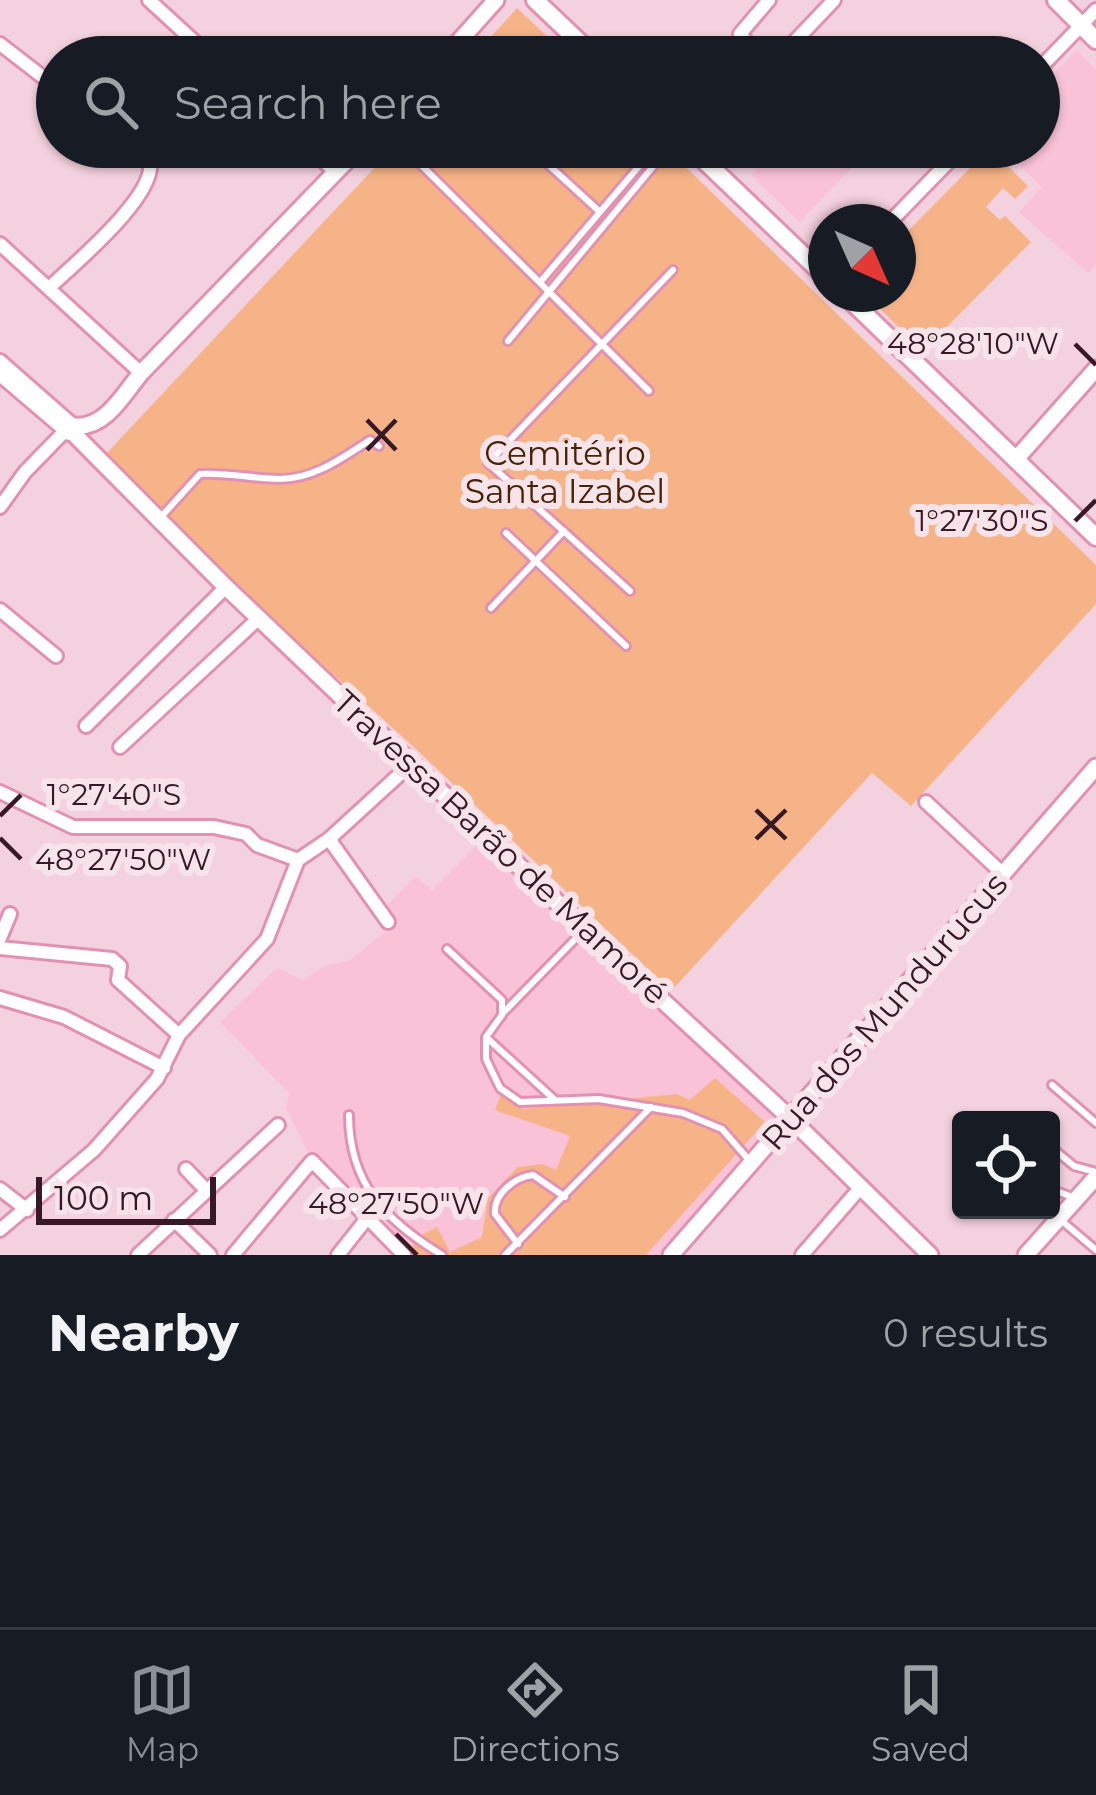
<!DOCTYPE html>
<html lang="en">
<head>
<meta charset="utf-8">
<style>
  :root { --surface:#171b24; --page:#20242c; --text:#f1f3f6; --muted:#9ea1a6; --line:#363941; --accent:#8c9099 }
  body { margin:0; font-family:Montserrat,sans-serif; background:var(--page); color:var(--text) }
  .controls { position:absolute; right:36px; bottom:36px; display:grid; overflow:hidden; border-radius:12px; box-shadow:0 3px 9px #0004 }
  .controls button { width:108px; height:108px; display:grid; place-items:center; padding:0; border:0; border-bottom:3px solid var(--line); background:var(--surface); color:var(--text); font:60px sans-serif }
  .compass { position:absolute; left:808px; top:204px; width:108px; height:108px; border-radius:50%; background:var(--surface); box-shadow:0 3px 9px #0004; rotate:135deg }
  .scale { position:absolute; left:36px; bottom:30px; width:180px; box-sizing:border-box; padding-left:12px; border:6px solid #371826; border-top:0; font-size:33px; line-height:42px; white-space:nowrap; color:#371826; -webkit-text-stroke:9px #f6e4ea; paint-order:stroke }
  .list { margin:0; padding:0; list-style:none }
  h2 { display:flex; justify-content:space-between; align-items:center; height:156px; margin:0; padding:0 48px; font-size:51px }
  h2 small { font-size:39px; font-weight:400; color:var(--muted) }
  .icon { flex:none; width:66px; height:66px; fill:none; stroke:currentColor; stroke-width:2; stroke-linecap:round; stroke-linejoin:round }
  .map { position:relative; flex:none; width:1096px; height:1255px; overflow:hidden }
  .search { position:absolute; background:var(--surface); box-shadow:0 3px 9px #0004; left:36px; right:36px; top:36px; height:132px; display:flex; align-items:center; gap:30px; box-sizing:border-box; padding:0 42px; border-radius:66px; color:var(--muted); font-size:45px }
  .sheet { height:372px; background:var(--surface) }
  nav { display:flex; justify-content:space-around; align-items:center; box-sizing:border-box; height:168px; border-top:3px solid var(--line); background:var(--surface); font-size:33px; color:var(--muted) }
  nav a { display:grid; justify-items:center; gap:6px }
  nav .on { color:var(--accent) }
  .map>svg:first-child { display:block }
  .built { fill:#fac2d7 }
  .green { fill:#f6b387 }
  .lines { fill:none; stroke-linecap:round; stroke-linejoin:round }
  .service-casing { stroke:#e391b3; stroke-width:12 }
  .minor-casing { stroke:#e391b3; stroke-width:18 }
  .tertiary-casing { stroke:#e391b3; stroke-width:21 }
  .secondary-casing { stroke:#e391b3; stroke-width:22 }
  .service { stroke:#fff; stroke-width:6 }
  .minor { stroke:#fff; stroke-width:12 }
  .tertiary { stroke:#fff; stroke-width:15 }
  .secondary { stroke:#fff; stroke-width:16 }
  .ticks { fill:none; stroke:#371826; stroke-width:4.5 }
  .labels { text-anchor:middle; stroke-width:12; stroke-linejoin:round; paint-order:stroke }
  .park-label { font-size:33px; fill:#492203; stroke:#f6e4ea }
  .street-label { font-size:33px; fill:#371826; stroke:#f6e4ea }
  .ticks-label { font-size:30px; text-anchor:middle; fill:#371826; stroke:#f6e4ea; stroke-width:12; stroke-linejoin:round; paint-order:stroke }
</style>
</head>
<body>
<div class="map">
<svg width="1096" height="1255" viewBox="0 0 1096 1255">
  <rect width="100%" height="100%" fill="#f4d1de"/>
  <path class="built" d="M 1077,50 L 1096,69 L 1096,264 L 1088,273 L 1019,212 L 1042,187 L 1000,147 L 1039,147 L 1039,88 Z
    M 778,147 L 872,147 L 800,222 L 751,175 Z
    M 480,842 L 784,1127 L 671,1255 L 404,1255 L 312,1161 L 286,1108 L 289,1093 L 220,1022 L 277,968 L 303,980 L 325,966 L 350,960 L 393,925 L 383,910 L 415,876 L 432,890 Z"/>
  <path class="green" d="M 517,8 L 569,57 L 473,57 Z
    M 394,147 L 665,147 L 1096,565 L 1096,604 L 911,806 L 872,773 L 671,991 L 416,749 L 232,583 L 105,455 Z
    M 990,148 L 1028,186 L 1015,199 L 1003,188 L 986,207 L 1000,220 L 1005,216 L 1031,242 L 923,351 L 865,294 L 898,294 L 898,241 Z
    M 715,1078 L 765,1122 L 646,1255 L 413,1255 L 414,1239 L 437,1227 L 450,1252 L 482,1237 L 488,1198 L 518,1167 L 542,1164 L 556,1170 L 570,1136 L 495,1110 L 501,1094 L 523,1109 L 677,1094 L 690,1100 Z"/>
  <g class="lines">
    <defs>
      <path id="service" d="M 368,53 L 374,48 L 384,57
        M 403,147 L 649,391
        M 529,147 L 600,212
        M 542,280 L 652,151
        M 508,341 L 661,157
        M 160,518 L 200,474 C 227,472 253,479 280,479 C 314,479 342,458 370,440 L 379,446
        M 506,533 L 626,646
        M 630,591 L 488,463 L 673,270
        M 491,608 L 564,531
        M 447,949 L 502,1000 L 502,1015 L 486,1037 L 486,1059 L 500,1088 L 520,1102 L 599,1099 L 683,1113 L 722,1129 L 749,1160
        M 504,1012 L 583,931
        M 487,1038 L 555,1100
        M 1052,1085 L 1096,1123
        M 349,1115 C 349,1184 386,1221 442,1255
        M 1051,1147 L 1074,1166 L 1096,1172
        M 1051,1189 L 1075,1198
        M 1062,1221 L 1096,1250
        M 518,1244 L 495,1214 C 493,1194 515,1177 533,1175 L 565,1197
        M 505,1255 L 651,1107"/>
      <path id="minor" d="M 149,0 L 211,57
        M 0,44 L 57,88
        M 759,57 L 740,34 L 769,0
        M 780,57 L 834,0
        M 1039,69 L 1096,10
        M 309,147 L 335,172
        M 890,222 L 963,147
        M 0,244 L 141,373
        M 49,288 C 73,265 155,197 150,163 L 131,147
        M 0,361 L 74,426 L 76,435
        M 0,375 L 69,434
        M 0,507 L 25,472 L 64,432
        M 0,610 L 56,656
        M 86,726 L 226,587
        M 120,747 L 259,618
        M 0,792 L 73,827 L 214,827 L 246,834 L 257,845 L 298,860
        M 926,802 L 1003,874
        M 329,839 L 388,922
        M 0,938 L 10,914
        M 0,948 L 112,959 L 120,966 L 118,980 L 179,1035
        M 0,998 L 64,1017 L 164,1068
        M 186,1169 L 205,1189
        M 0,1189 L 27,1210
        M 174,1220 L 210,1255
        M 0,1230 L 94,1150 L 157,1079 L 179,1035 L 267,939 L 298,860 L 329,839 L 411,764
        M 138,1255 L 278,1125
        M 233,1255 L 312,1161 L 404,1255
        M 338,1255 L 368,1217
        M 802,1255 L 861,1187"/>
      <path id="tertiary" d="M 445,57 L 496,0
        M 74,426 C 105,429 123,395 141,373 L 360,147
        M 76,436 L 226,587 L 585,929 L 791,1119 L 930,1255
        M 1017,458 L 1096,369
        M 671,1255 L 1096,767
        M 1026,1255 L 1096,1177"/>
      <path id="secondary" d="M 535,0 L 595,57
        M 1056,0 L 1096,40
        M 690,147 L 826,277
        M 844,294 L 1096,537"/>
    </defs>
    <use href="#service" class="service-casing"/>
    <use href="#minor" class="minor-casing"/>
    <use href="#tertiary" class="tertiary-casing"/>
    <use href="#secondary" class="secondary-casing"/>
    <use href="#service" class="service"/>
    <use href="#minor" class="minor"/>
    <use href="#tertiary" class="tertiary"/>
    <use href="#secondary" class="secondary"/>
  </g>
  <path class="ticks" d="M 1075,344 L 1096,365M 367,420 L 396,450M 367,450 L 396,420M 1075,521 L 1096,500M 756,810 L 786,839M 0,816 L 21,795M 0,838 L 21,859M 756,839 L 786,810M 396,1234 L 417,1255"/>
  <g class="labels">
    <g class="park-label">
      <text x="565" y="465">Cemitério<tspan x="565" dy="38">Santa Izabel</tspan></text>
    </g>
    <g class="street-label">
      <text transform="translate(501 847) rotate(43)" y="12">Travessa Barão de Mamoré</text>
      <text transform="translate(884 1011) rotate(-49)" y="12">Rua dos Mundurucus</text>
    </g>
  </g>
  <g class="ticks-label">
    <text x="973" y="354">48°28'10"W</text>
    <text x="982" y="531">1°27'30"S</text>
    <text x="114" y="805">1°27'40"S</text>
    <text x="123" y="870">48°27'50"W</text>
    <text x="396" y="1214">48°27'50"W</text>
  </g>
</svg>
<div class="controls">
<button><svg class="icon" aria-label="locate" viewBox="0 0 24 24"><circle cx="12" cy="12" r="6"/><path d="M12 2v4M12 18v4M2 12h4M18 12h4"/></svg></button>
</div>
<svg class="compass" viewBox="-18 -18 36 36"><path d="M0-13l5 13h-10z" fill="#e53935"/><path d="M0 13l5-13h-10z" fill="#9ea1a6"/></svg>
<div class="scale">100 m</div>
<div class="search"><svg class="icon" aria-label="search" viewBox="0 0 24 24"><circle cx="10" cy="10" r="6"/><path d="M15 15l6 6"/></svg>Search here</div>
</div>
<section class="sheet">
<h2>Nearby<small>0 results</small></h2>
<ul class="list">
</ul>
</section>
<nav>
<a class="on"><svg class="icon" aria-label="map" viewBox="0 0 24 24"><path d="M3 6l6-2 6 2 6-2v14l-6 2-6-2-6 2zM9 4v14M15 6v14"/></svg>Map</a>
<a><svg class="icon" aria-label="directions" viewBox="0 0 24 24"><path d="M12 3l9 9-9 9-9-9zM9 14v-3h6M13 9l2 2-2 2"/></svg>Directions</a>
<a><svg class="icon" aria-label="saved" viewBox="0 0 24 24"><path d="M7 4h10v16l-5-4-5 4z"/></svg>Saved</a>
</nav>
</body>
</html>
